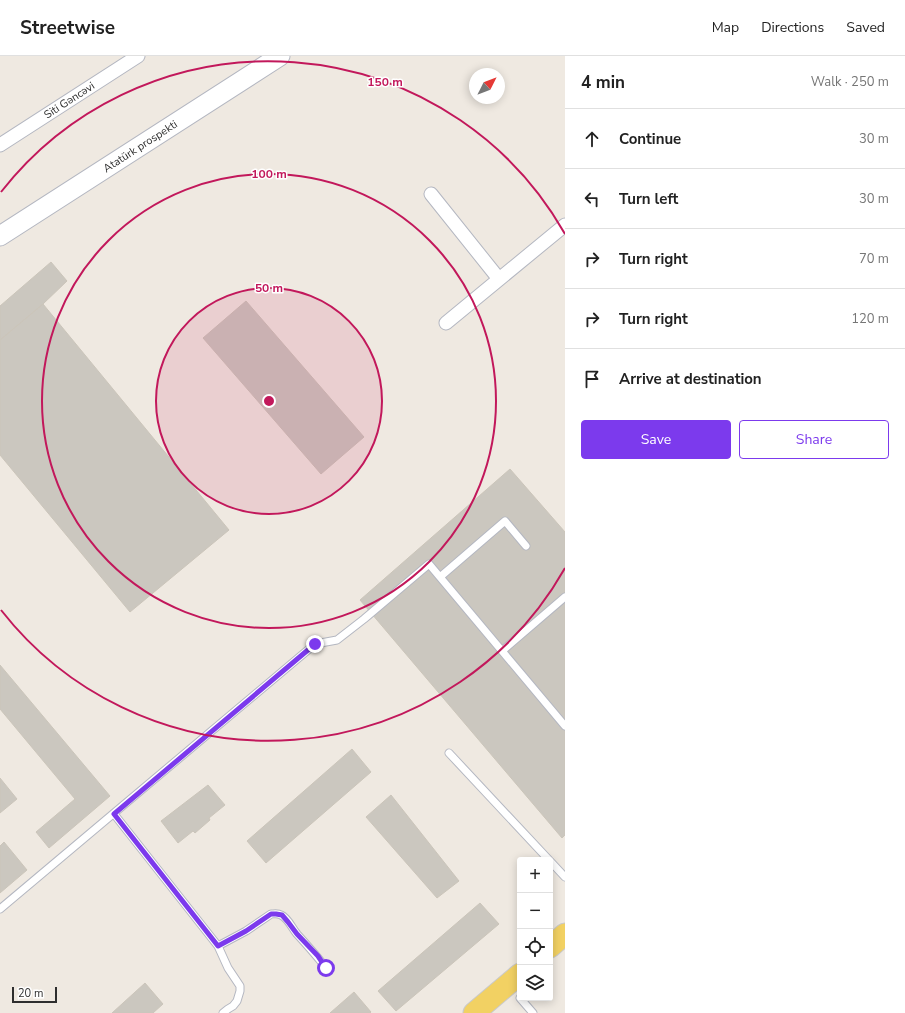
<!DOCTYPE html>
<html lang="en">
<head>
<meta charset="utf-8">
<style>
  :root { --surface:#fff; --page:#f2f2f2; --text:#222; --muted:#767676; --line:#e0e0e0; --accent:#7c3aed }
  body { margin:0; font-family:"Nunito Sans",sans-serif; background:var(--page); color:var(--text) }
  .controls { position:absolute; right:12px; bottom:12px; display:grid; overflow:hidden; border-radius:4px; box-shadow:0 2px 10px #0003 }
  .controls button { width:36px; height:36px; display:grid; place-items:center; padding:0; border:0; border-bottom:1px solid var(--line); background:var(--surface); color:var(--text); font:20px sans-serif }
  .compass { position:absolute; left:469px; top:12px; width:36px; height:36px; border-radius:50%; background:var(--surface); box-shadow:0 2px 10px #0003; rotate:48deg }
  .scale { position:absolute; left:12px; bottom:10px; width:45px; box-sizing:border-box; padding-left:4px; border:2px solid #2e2e2e; border-top:0; font-size:11px; line-height:14px; white-space:nowrap; color:#2e2e2e; -webkit-text-stroke:3px #fff; paint-order:stroke }
  .stop { position:absolute; width:12px; height:12px; margin:-9px; border:3px solid #7c3aed; border-radius:50%; background:#fff }
  .stop.end { background:#7c3aed; border-color:#fff; box-shadow:0 1px 4px #0008 }
  .list { margin:0; padding:0; list-style:none }
  h2 { display:flex; justify-content:space-between; align-items:center; height:52px; margin:0; padding:0 16px; font-size:17px }
  h2 small { font-size:13px; font-weight:400; color:var(--muted) }
  .list li { display:grid; grid-template-columns:26px 1fr auto; gap:12px; align-items:center; box-sizing:border-box; height:60px; padding:0 16px; border-top:1px solid var(--line) }
  .list b { display:block; font-size:15px; white-space:nowrap }
  .list em { font-size:13px; font-style:normal; color:var(--muted) }
  .actions { display:flex; gap:8px; padding:12px 16px }
  .actions a { flex:1; padding:9px 0; border:1px solid var(--accent); border-radius:4px; text-align:center; font-size:14px; color:var(--accent) }
  .actions .main { background:var(--accent); color:#fff }
  .icon { flex:none; width:22px; height:22px; fill:none; stroke:currentColor; stroke-width:2; stroke-linecap:round; stroke-linejoin:round }
  .map { position:relative; flex:none; width:565px; height:957px; overflow:hidden }
  header { display:flex; align-items:center; gap:24px; box-sizing:border-box; height:56px; padding:0 20px; background:var(--surface); border-bottom:1px solid var(--line) }
  header strong { font-size:19px }
  nav { display:flex; gap:22px; margin-inline-start:auto; font-size:14px }
  main { display:flex }
  aside { flex:1; background:var(--surface) }
  .map>svg:first-child { display:block }
  .building { fill:#cbc7bf; stroke:#cbc5ba }
  .lines { fill:none; stroke-linecap:round; stroke-linejoin:round }
  .lane-casing { stroke:#b4b7c1; stroke-width:9 }
  .street-casing { stroke:#b4b7c1; stroke-width:15 }
  .secondary-casing { stroke:#b4b7c1; stroke-width:21 }
  .primary-casing { stroke:#c9c9c9; stroke-width:23 }
  .lane { stroke:#fff; stroke-width:7 }
  .street { stroke:#fff; stroke-width:13 }
  .secondary { stroke:#fff; stroke-width:19 }
  .primary { stroke:#f2d163; stroke-width:21 }
  .route { stroke:#7c3aed; stroke-width:5 }
  .ring { fill:none; stroke:#c2185b; stroke-width:2 }
  .labels { text-anchor:middle; stroke-width:3; stroke-linejoin:round; paint-order:stroke }
  .street-label { font-size:11px; fill:#2e2e2e; stroke:#fff }
  .centre { fill:#c2185b; stroke:#fff; stroke-width:2 }
  .ring-label { font-size:12px; text-anchor:middle; font-weight:bold; fill:#c2185b; stroke:#fff; stroke-width:3; stroke-linejoin:round; paint-order:stroke }
</style>
</head>
<body>
<header>
<strong>Streetwise</strong>
<nav><a>Map</a><a>Directions</a><a>Saved</a></nav>
</header>
<main>
<div class="map">
<svg width="565" height="957" viewBox="0 0 565 957">
  <rect width="100%" height="100%" fill="#efe9e1"/>
  <path class="building" d="M 51,206 L 67,225 L 43,248 L 0,284 L 0,250 Z
    M 246,245 L 364,381 L 321,418 L 203,282 Z
    M 43,248 L 229,474 L 130,556 L 0,399 L 0,284 Z
    M 510,413 L 565,476 L 565,779 L 562,782 L 360,544 Z
    M 0,609 L 110,740 L 49,792 L 36,776 L 75,743 L 0,653 Z
    M 352,693 L 371,716 L 266,807 L 247,785 Z
    M 0,722 L 17,743 L 0,757 Z
    M 208,729 L 225,749 L 209,762 L 210,764 L 195,777 L 193,775 L 178,787 L 161,765 Z
    M 391,739 L 459,825 L 437,842 L 366,761 Z
    M 4,786 L 27,814 L 0,837 L 0,790 Z
    M 480,847 L 499,868 L 396,955 L 378,935 Z
    M 145,927 L 163,948 L 153,957 L 112,957 Z
    M 354,936 L 371,956 L 370,957 L 330,957 Z"/>
  <g class="lines">
    <defs>
      <path id="lane" d="M 440,521 L 505,465 L 526,490
        M 502,595 L 565,541
        M 449,697 L 549,804
        M 114,758 L 218,890 L 228,912 L 240,930 L 240,935 L 237,945 L 233,950 L 228,953 L 223,957
        M 550,805 L 565,821
        M 0,853 L 315,588 L 337,584 L 364,563 L 429,508 L 565,670
        M 218,890 L 246,875 L 271,858 C 274,858 278,857 281,859 C 288,862 292,872 297,878 C 307,889 317,900 326,912
        M 520,942 L 533,957"/>
      <path id="street" d="M 0,89 L 138,0
        M 431,138 L 499,223
        M 446,267 L 565,169"/>
      <path id="secondary" d="M 0,180 L 280,0"/>
      <path id="primary" d="M 550,891 L 565,878
        M 474,957 L 520,918"/>
    </defs>
    <use href="#lane" class="lane-casing"/>
    <use href="#street" class="street-casing"/>
    <use href="#secondary" class="secondary-casing"/>
    <use href="#primary" class="primary-casing"/>
    <use href="#lane" class="lane"/>
    <use href="#street" class="street"/>
    <use href="#secondary" class="secondary"/>
    <use href="#primary" class="primary"/>
  </g>
  <g class="lines">
    <path class="route" d="M 315,588 L 114,758 L 218,890 L 246,875 L 271,858 L 276,858 L 282,859 L 288,866 L 297,878 L 318,900 L 326,912"/>
  </g>
  <circle cx="269" cy="345" r="113" fill="#c2185b" fill-opacity=".12"/>
  <g class="ring">
    <circle cx="269" cy="345" r="113"/>
    <circle cx="269" cy="345" r="227"/>
    <path d="M565 512A340 340 0 0 1 1 554M1 136A340 340 0 0 1 565 178"/>
  </g>
  <g class="labels">
    <g class="street-label">
      <text transform="translate(69 44) rotate(-33)" y="4">Siti Gəncəvi</text>
      <text transform="translate(140 90) rotate(-33)" y="4">Atatürk prospekti</text>
    </g>
  </g>
  <circle cx="269" cy="345" r="6" class="centre"/>
  <g class="ring-label">
    <text x="385" y="30">150 m</text>
    <text x="269" y="122">100 m</text>
    <text x="269" y="236">50 m</text>
  </g>
</svg>
<div class="controls">
<button>+</button>
<button>−</button>
<button><svg class="icon" aria-label="locate" viewBox="0 0 24 24"><circle cx="12" cy="12" r="6"/><path d="M12 2v4M12 18v4M2 12h4M18 12h4"/></svg></button>
<button><svg class="icon" aria-label="layers" viewBox="0 0 24 24"><path d="M12 4l9 5-9 5-9-5zM3 14l9 5 9-5"/></svg></button>
</div>
<svg class="compass" viewBox="-18 -18 36 36"><path d="M0-13l5 13h-10z" fill="#e53935"/><path d="M0 13l5-13h-10z" fill="#767676"/></svg>
<div class="scale">20 m</div>
<div class="stop" style="left:326px;top:912px"></div>
<div class="stop end" style="left:315px;top:588px"></div>
</div>
<aside>
<h2>4 min<small>Walk · 250 m</small></h2>
<ul class="list">
<li><svg class="icon" aria-label="ahead" viewBox="0 0 24 24"><path d="M12 20V5M6 11l6-6 6 6"/></svg><div><b>Continue</b></div><em>30 m</em></li>
<li><svg class="icon" aria-label="left" viewBox="0 0 24 24"><path d="M17 20v-9H6M10 6l-5 5 5 5"/></svg><div><b>Turn left</b></div><em>30 m</em></li>
<li><svg class="icon" aria-label="right" viewBox="0 0 24 24"><path d="M7 20v-9h11M14 6l5 5-5 5"/></svg><div><b>Turn right</b></div><em>70 m</em></li>
<li><svg class="icon" aria-label="right" viewBox="0 0 24 24"><path d="M7 20v-9h11M14 6l5 5-5 5"/></svg><div><b>Turn right</b></div><em>120 m</em></li>
<li><svg class="icon" aria-label="arrive" viewBox="0 0 24 24"><path d="M6 21V4h12l-3 4 3 4H6"/></svg><div><b>Arrive at destination</b></div></li>
</ul>
<div class="actions"><a class="main">Save</a><a>Share</a></div>
</aside>
</main>
</body>
</html>
